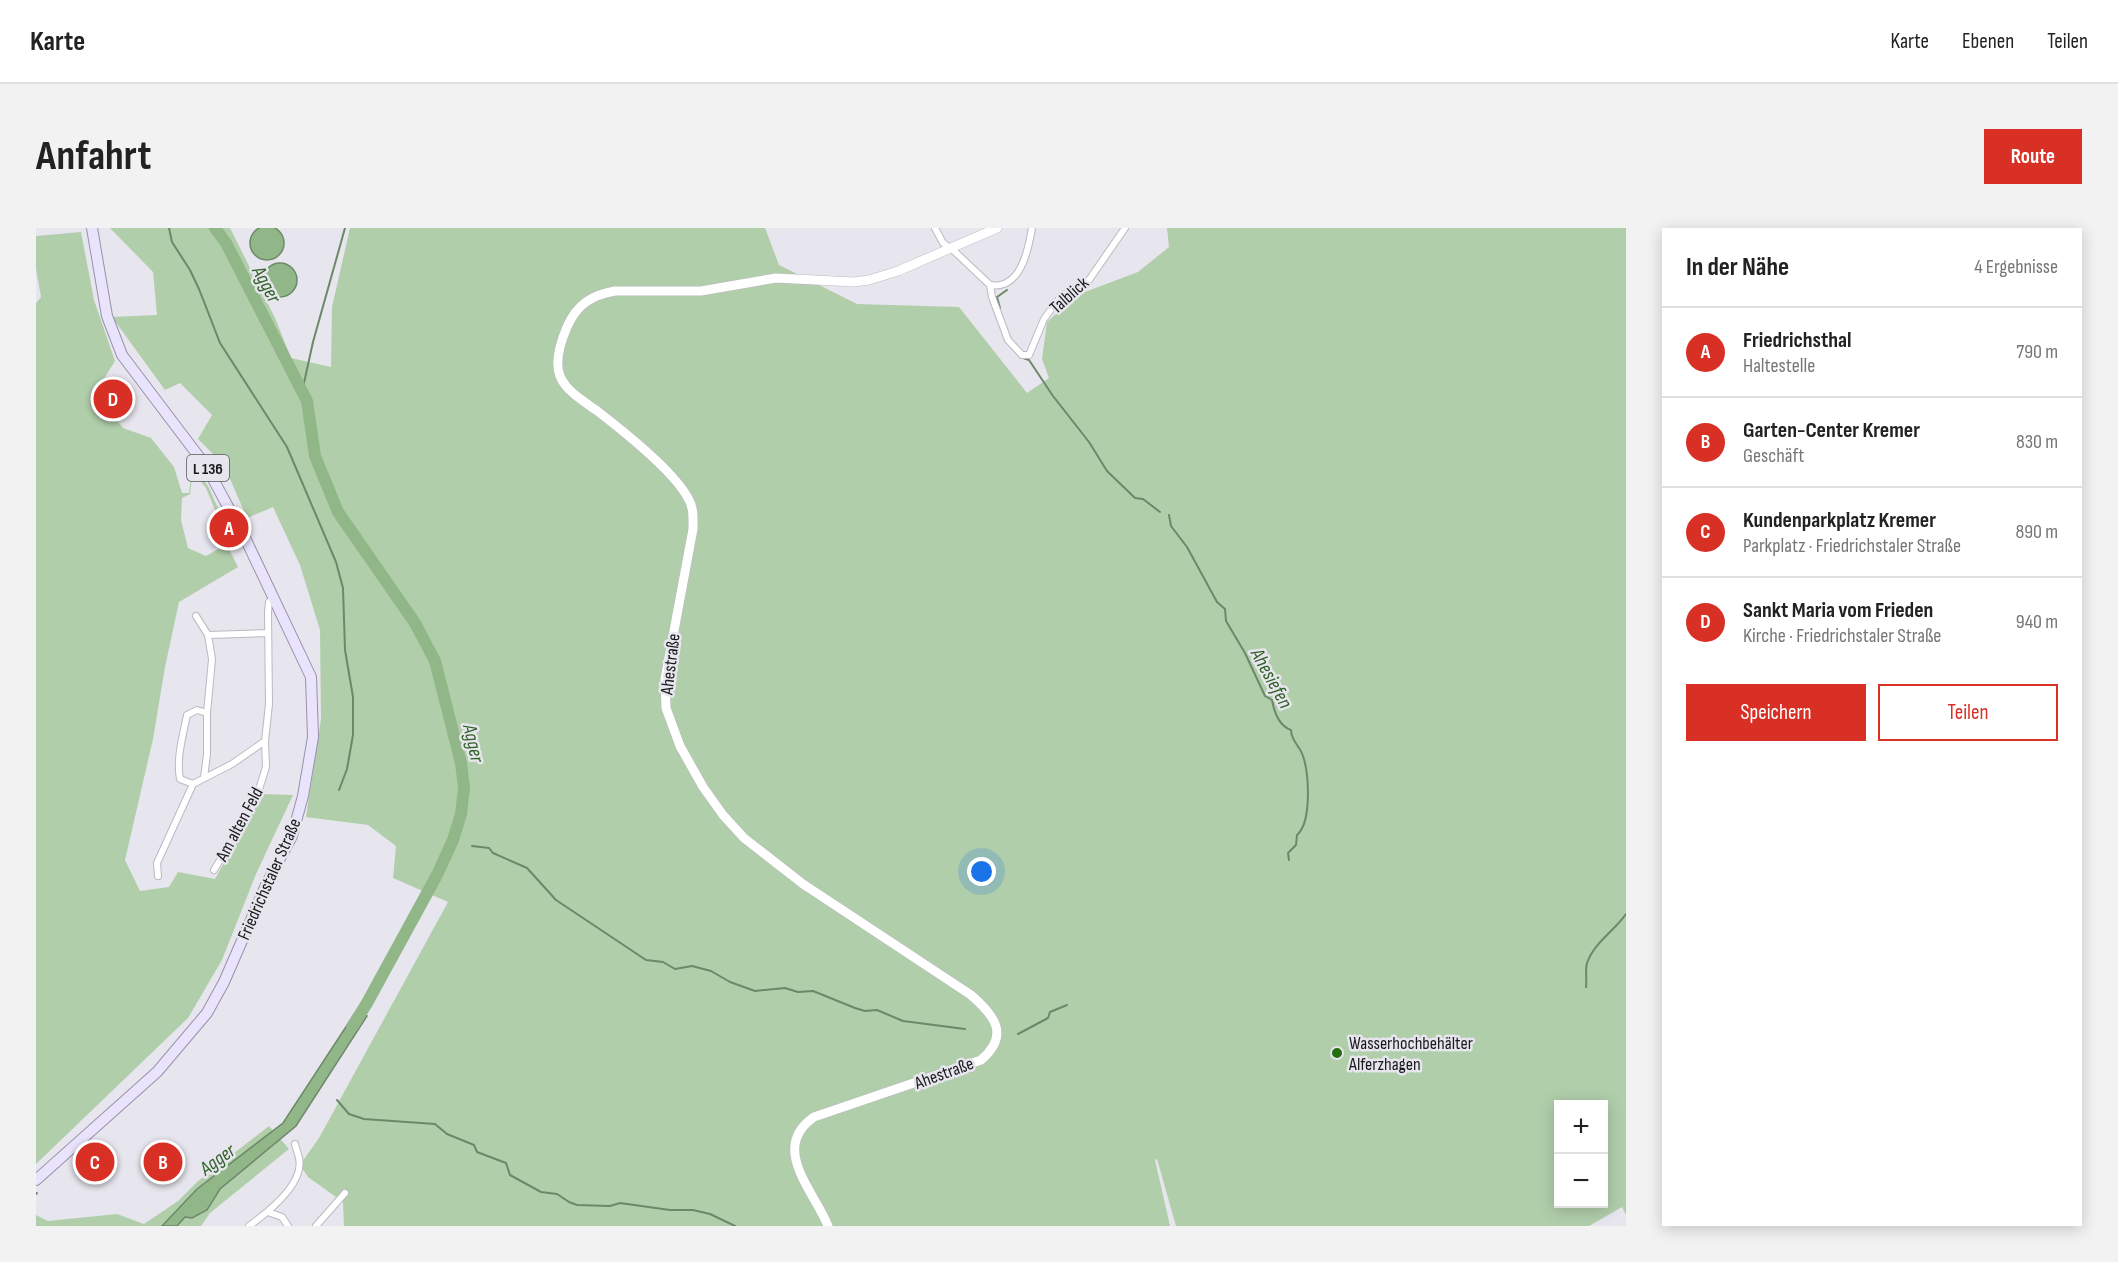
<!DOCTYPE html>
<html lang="de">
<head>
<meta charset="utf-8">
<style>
  :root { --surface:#fff; --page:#f2f2f2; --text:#222; --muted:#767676; --line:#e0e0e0; --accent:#d93025 }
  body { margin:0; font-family:"Sofia Sans Condensed",sans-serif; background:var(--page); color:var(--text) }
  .controls { position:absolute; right:18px; bottom:18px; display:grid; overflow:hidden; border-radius:0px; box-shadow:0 3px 15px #0003 }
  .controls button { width:54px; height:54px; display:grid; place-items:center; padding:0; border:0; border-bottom:2px solid var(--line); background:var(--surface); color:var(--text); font:30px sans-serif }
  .you { position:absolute; left:946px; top:644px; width:21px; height:21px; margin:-15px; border:4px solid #fff; border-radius:50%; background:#1a73e8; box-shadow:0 0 0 9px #1a73e833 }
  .badge { display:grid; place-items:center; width:39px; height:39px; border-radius:50%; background:var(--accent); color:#fff; font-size:20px; font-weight:700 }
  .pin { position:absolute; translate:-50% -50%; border:3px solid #fff; box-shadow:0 2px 6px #0006 }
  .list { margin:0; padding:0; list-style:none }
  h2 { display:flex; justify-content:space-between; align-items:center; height:78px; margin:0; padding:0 24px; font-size:26px }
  h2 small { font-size:20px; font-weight:400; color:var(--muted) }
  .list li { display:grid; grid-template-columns:39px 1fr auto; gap:18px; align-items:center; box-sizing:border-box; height:90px; padding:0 24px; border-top:2px solid var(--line) }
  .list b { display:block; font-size:22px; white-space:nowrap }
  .list p { margin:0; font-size:20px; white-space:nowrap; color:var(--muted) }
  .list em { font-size:20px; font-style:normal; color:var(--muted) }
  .actions { display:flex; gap:12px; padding:18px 24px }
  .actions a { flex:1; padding:14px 0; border:2px solid var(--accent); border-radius:0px; text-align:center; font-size:21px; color:var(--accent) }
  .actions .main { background:var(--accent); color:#fff }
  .map { position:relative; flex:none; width:1590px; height:998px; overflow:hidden; border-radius:0px }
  header { display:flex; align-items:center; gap:36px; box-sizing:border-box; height:84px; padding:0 30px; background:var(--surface); border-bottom:2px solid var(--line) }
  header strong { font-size:28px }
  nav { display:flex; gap:33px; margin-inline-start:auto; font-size:21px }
  .intro { display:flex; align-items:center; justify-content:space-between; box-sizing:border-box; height:144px; padding:0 36px }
  h1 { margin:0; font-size:42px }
  .button { padding:15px 27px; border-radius:0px; background:var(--accent); color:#fff; font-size:21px; font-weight:700 }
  main { display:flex; gap:36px; padding:0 36px }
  aside { flex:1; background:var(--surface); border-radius:0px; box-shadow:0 3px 15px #0003 }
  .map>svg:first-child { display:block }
  .green { fill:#b1ceab; fill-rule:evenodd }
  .water { fill:#91b789; stroke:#6d8869; stroke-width:1.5 }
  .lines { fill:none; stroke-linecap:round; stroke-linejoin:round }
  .stream { stroke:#6d8869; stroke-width:2 }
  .river { stroke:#91b789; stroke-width:12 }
  .street-casing { stroke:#bbb9c1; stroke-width:8 }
  .secondary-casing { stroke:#bbb9c1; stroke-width:10 }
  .primary-casing { stroke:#9791ab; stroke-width:12 }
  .street { stroke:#fff; stroke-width:6 }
  .secondary { stroke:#fff; stroke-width:9 }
  .primary { stroke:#e9e3fb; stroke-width:10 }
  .poi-dot { fill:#236e10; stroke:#e7e5ed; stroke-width:2 }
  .labels { text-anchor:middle; stroke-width:5; stroke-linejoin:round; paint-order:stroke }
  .shield { fill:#e7e5ed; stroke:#58575b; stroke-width:1.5 }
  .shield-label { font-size:16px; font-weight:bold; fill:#1a1a1d }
  .street-label { font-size:18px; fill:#1a1a1d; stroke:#e7e5ed }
  .poi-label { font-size:18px; fill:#1a1a1d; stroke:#e7e5ed; text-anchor:start }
  .water-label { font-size:20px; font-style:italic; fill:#306226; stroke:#e7e5ed }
</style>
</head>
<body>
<header>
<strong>Karte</strong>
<nav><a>Karte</a><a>Ebenen</a><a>Teilen</a></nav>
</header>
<div class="intro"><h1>Anfahrt</h1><a class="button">Route</a></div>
<main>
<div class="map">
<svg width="1590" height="998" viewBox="0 0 1590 998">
  <rect width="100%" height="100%" fill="#e7e5ed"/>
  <path class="green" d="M 74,0 L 194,0 L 239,90 L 255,130 L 295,139 L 296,79 L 314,0 L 729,0 L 743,37 L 821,76 L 923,79 L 991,165 L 1013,150 L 1006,131 L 1011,94 L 1041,67 L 1102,44 L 1133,19 L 1131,0 L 1590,0 L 1590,987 L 1586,979 L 1553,998 L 1140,998 L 1121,931 L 1119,932 L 1134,998 L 308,998 L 307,974 L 272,949 L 264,937 L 283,910 L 412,674 L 357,650 L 360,618 L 332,597 L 270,589 L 285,491 L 284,402 L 264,337 L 237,279 L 211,290 L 188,237 L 162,211 L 176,187 L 144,155 L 129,162 L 76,89 L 121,87 L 117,44 ZM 1522,876 L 1568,876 L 1568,976 L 1522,976 Z
    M 45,4 L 58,72 L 79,133 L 59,165 L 87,200 L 115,210 L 138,239 L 146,265 L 153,265 L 157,235 L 173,260 L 195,310 L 194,323 L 202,339 L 143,374 L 129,439 L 117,511 L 89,632 L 104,663 L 133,659 L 142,644 L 179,651 L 226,566 L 257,567 L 220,646 L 186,732 L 152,790 L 0,936 L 0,75 L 5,69 L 0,41 L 0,8 ZM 160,247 L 170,260 L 191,311 L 186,319 L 170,328 L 152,320 L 145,292 L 146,270 L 154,266 L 156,250 Z
    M 233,898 L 253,921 L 174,985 L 165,998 L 0,998 L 0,987 L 12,993 L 81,986 L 108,996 L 142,973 L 161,954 Z"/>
  <path class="water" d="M214 15a17 17 0 1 1 34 0a17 17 0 1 1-34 0Z
    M227 52a17 17 0 1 1 34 0a17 17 0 1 1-34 0Z
    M 319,785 L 331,788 L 260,898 L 184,961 L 171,982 L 156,990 L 149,989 L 141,998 L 126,998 L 161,961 L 247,895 Z"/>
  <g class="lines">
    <path class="stream" d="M 133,0 L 136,14 L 154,42 L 163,61 L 184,115 L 251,219 L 300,334 L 307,360 L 309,422 L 317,469 L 317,507 L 311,541 L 303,562
      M 964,80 L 961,69 L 971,62
      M 981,125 L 984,129 L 993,132 L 1017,168 L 1053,214 L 1071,243 L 1099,270 L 1107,271 L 1124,284
      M 266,164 L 277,114 L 309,0
      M 1133,287 L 1135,298 L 1151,319 L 1181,374 L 1189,381 L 1190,393 L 1209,425 L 1229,468 L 1236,472 C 1238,483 1243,498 1255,502 C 1255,513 1264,518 1267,528 C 1273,546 1276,594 1261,607 L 1260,617 L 1252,625 L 1253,632
      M 436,618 L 453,620 L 457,625 L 491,640 L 520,672 L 610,732 L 627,734 L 639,741 L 656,738 L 675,743 L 694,754 L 719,763 L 749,760 L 762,764 L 777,763 L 819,780 L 829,783 L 841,782 L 867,793 L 929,801
      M 1550,759 C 1551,752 1549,742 1551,735 C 1558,715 1578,703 1590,686
      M 982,806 L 1012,790 L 1014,784 L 1031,777
      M 301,872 L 313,886 L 328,891 L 399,896 L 411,906 L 438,917 L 441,924 L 470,935 L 474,947 L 505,964 L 521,966 L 533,974 L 541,977 L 574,978 L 584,975 L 634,982 L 657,982 L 674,986 L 699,998
      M 0,966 L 1,965"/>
    <path class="river" d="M 179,0 L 190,15 L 271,173 L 279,228 L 302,284 L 379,395 L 399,433 L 425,535 L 428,560 L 425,586 L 417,612 L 401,647 L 331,775 L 316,799"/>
    <defs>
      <path id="street" d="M 899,0 L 907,15 L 916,21 L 954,57 L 956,69 L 972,112 L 986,127 L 993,127 L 1008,91 L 1019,76 L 1026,68 L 1053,52 L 1089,0
        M 954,57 C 984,62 992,24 996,0
        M 172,407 L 232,405
        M 168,550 L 171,526 L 171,485
        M 157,556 L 144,551 C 140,531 147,507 151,487 L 161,482 L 171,485 L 176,431 L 172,407 L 160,388
        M 178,642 L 219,574 L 230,539 L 229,513 L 233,476 L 232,384 L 233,374 L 237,371
        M 122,648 L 121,635 L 157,556 L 196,536 L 229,513
        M 232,984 L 246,989 L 252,998
        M 213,998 C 231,985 269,956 263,930 C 262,925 260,921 259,916
        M 280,998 L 309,965"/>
      <path id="secondary" d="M 792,998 C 779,964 733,920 778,889 L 945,832 C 974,807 959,788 935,767 L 767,656 L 708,610 L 687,587 L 667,559 L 644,518 L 630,480 L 629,451 L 657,301 C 657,290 658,280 652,270 C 637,242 586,202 560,182 C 547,173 530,163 524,148 C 518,133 525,113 531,99 C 541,76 556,67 579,63 L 665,63 L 740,50 L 818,54 L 833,52 L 862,43 L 961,0"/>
      <path id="primary" d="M 0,952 L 121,844 L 171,785 L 188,754 L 231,655 L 256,608 L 267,568 L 277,509 L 275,449 L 210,312 L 170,238 L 86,127 L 71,88 L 56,0"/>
    </defs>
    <use href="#street" class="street-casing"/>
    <use href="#secondary" class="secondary-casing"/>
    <use href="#primary" class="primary-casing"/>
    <use href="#street" class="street"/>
    <use href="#secondary" class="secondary"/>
    <use href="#primary" class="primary"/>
  </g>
  <circle class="poi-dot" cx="1301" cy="825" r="6"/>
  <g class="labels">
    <rect class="shield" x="151" y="227" width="42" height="26" rx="4.5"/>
    <g class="shield-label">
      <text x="172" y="246">L 136</text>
    </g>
    <g class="street-label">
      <text transform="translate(1033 67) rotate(-42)" y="6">Talblick</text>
      <text transform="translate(634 436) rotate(-83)" y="6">Ahestraße</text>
      <text transform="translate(203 596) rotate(-62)" y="6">Am alten Feld</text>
      <text transform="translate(233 651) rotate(-66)" y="6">Friedrichstaler Straße</text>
      <text transform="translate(908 845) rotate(-20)" y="6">Ahestraße</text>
    </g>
    <g class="poi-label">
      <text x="1313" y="821">Wasserhochbehälter<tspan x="1313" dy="21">Alferzhagen</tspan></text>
    </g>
    <g class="water-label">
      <text transform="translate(231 56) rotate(62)" y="7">Agger</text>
      <text transform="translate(1236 450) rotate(61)" y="7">Ahesiefen</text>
      <text transform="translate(438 515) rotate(77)" y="7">Agger</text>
      <text transform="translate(181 931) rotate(-36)" y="7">Agger</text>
    </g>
  </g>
</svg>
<div class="controls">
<button>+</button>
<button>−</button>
</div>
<div class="you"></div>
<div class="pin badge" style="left:193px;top:300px">A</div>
<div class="pin badge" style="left:127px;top:934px">B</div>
<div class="pin badge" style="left:59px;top:934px">C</div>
<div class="pin badge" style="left:77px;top:171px">D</div>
</div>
<aside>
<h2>In der Nähe<small>4 Ergebnisse</small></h2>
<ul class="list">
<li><span class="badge">A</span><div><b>Friedrichsthal</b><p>Haltestelle</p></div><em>790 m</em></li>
<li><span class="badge">B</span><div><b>Garten-Center Kremer</b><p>Geschäft</p></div><em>830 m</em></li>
<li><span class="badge">C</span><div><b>Kundenparkplatz Kremer</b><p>Parkplatz · Friedrichstaler Straße</p></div><em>890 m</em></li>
<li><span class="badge">D</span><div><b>Sankt Maria vom Frieden</b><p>Kirche · Friedrichstaler Straße</p></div><em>940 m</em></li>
</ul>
<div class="actions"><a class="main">Speichern</a><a>Teilen</a></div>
</aside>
</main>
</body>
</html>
